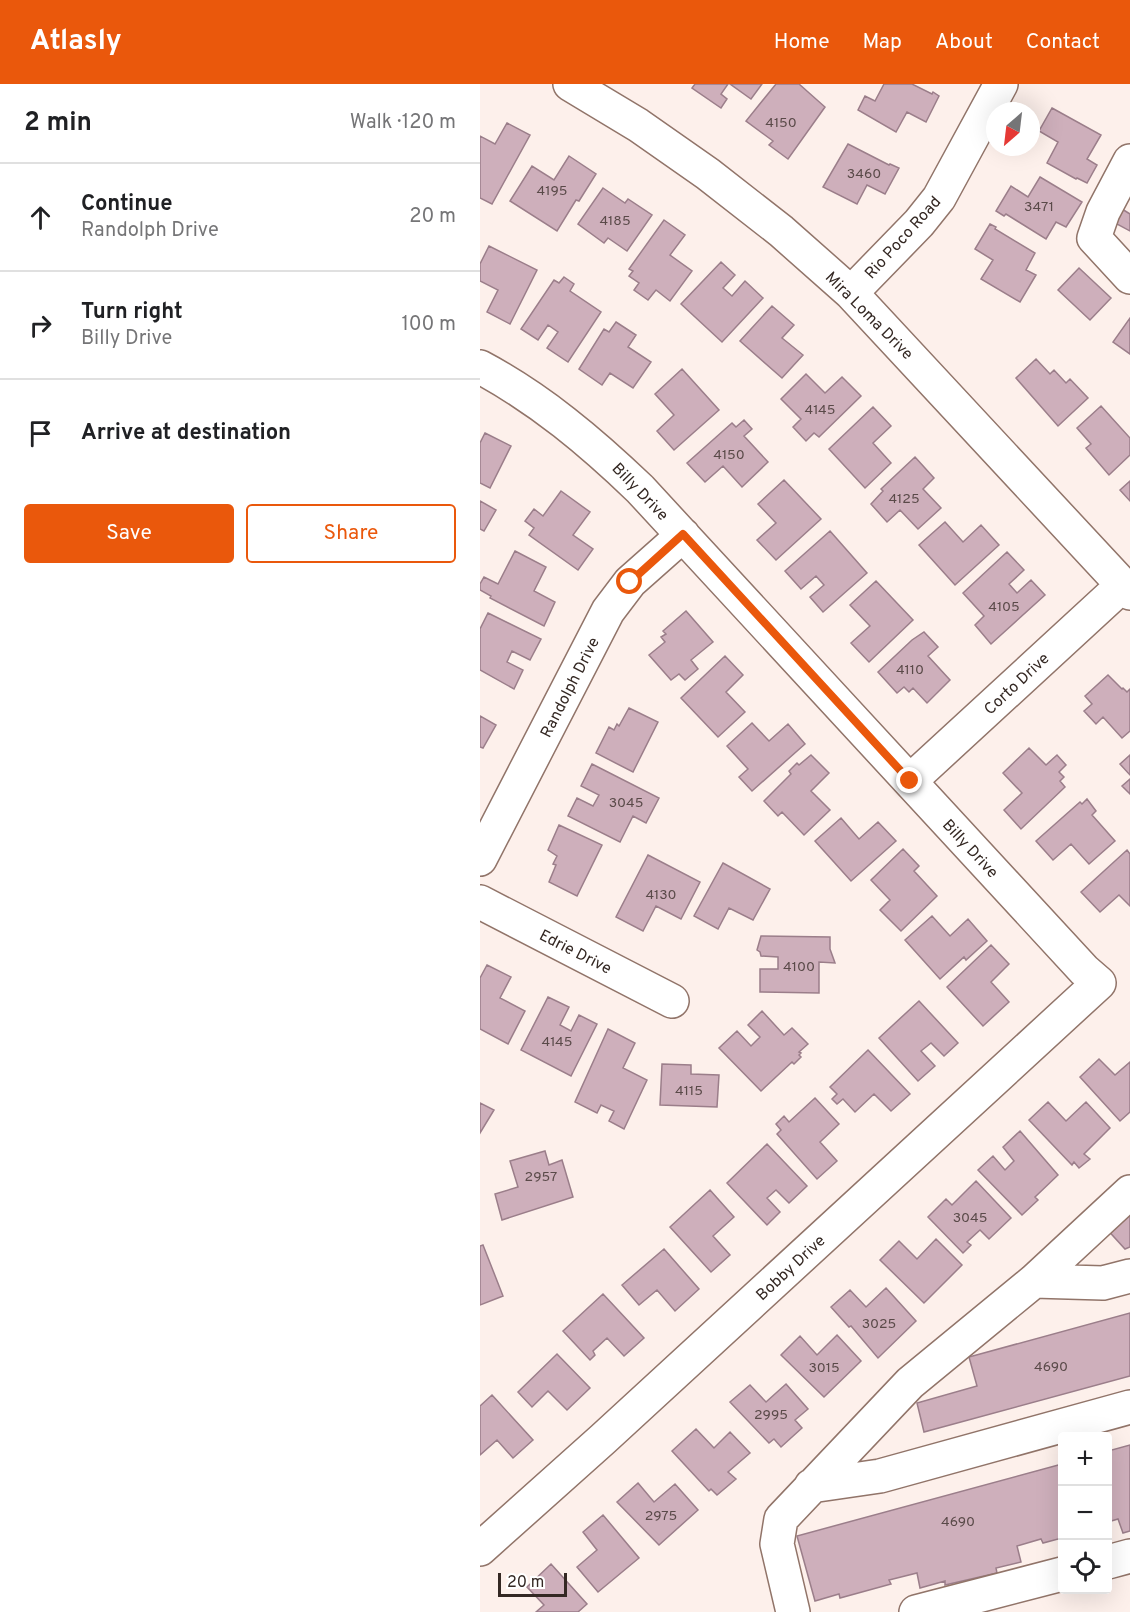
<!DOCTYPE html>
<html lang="en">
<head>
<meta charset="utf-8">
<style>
  :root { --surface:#fff; --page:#f2f2f2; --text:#202124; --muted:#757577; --line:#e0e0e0; --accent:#ea580c }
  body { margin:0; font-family:Overpass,sans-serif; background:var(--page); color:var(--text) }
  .controls { position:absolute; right:18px; bottom:18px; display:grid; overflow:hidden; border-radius:6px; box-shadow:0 6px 24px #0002 }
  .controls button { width:54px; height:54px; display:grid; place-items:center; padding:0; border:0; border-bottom:2px solid var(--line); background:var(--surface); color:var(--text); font:30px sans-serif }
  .compass { position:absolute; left:506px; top:18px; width:54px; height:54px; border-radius:50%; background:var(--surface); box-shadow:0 6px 24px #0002; rotate:208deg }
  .scale { position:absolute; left:18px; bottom:15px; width:69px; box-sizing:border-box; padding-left:6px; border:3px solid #342823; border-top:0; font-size:16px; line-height:21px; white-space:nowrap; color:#342823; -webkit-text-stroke:4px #fff; paint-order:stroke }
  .stop { position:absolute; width:18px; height:18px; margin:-14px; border:4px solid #ea580c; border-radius:50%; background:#fff }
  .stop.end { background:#ea580c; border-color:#fff; box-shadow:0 2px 6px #0008 }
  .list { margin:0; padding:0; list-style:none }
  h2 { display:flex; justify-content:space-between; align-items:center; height:78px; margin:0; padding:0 24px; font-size:26px }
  h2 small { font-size:20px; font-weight:400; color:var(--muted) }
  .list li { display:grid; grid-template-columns:39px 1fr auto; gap:18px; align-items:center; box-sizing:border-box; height:108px; padding:0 24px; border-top:2px solid var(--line) }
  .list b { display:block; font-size:22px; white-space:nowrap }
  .list p { margin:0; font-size:20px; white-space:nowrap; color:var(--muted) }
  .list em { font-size:20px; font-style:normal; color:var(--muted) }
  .actions { display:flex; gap:12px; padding:18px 24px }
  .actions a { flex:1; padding:14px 0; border:2px solid var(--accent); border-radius:6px; text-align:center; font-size:21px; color:var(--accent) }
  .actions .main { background:var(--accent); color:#fff }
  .icon { flex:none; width:33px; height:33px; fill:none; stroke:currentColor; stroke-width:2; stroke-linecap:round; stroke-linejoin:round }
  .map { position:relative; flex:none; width:650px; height:1528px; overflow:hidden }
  header { display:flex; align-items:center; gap:36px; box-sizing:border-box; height:84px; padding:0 30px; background:var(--accent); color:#fff }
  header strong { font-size:28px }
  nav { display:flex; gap:33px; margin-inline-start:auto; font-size:21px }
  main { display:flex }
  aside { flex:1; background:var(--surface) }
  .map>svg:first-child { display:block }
  .building { fill:#ceafbb; stroke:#9b7e8a; stroke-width:1.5 }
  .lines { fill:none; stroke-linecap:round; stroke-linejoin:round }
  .minor-casing { stroke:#917469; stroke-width:36 }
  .minor { stroke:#fff; stroke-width:33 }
  .route { stroke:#ea580c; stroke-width:8 }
  .labels { text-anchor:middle; stroke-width:6; stroke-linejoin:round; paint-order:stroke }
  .number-label { font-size:14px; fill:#5a4a49 }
  .street-label { font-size:16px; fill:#342823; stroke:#fff }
</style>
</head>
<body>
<header>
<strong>Atlasly</strong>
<nav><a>Home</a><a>Map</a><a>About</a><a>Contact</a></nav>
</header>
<main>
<aside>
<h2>2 min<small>Walk · 120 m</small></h2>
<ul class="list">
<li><svg class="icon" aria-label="ahead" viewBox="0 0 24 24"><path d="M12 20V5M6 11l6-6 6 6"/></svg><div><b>Continue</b><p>Randolph Drive</p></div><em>20 m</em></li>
<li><svg class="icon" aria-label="right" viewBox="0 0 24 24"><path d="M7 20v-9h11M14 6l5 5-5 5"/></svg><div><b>Turn right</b><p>Billy Drive</p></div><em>100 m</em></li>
<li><svg class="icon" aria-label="arrive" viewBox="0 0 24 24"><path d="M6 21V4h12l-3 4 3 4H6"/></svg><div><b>Arrive at destination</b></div></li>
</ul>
<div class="actions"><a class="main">Save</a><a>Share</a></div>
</aside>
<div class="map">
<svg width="650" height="1528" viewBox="0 0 650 1528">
  <rect width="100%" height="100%" fill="#fdf0eb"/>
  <path class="building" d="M 215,0 L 248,0 L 241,10 L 247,15 L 241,24 L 212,4 Z
    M 250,0 L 282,0 L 271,15 Z
    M 296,0 L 319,0 L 345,23 L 308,75 L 289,61 L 293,57 L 266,37 Z
    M 404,0 L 432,0 L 452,10 L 453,8 L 459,12 L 446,38 L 427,28 L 416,48 L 378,26 L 385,12 L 395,17 Z
    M 572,24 L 621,51 L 607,75 L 617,81 L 607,99 L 597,94 L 596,95 L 567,79 L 578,58 L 559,47 Z
    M 27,39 L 50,51 L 12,120 L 0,114 L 0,52 L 15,60 Z
    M 368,60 L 409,81 L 410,80 L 419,84 L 405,110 L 387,101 L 377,120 L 343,103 Z
    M 89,72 L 116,90 L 99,117 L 96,116 L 77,147 L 30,117 L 52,82 L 74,96 Z
    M 560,93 L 602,118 L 586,143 L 576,138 L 566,155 L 526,130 L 524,132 L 516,127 L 531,102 L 548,113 Z
    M 123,104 L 145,119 L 148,115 L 172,131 L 147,167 L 128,154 L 124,159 L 98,140 Z
    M 642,125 L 650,130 L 650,147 L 635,139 Z
    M 184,136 L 205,151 L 190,171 L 212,187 L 190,217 L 176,206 L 168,216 L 154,206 L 159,199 L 149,192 L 153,187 L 149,185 Z
    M 510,140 L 516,143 L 515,145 L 555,169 L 546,186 L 556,191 L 540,218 L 501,195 L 513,176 L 495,165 Z
    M 9,162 L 57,186 L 30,240 L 7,228 L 18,206 L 0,197 L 0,180 Z
    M 241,178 L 255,191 L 243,204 L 252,212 L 265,197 L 283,214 L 242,258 L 201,220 Z
    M 599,184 L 631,214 L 610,236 L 578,206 Z
    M 84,193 L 94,200 L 90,207 L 121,228 L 88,278 L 67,264 L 78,248 L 68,241 L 58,256 L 41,245 L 74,196 L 79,199 Z
    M 292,222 L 314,241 L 302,254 L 323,271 L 302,294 L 260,257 Z
    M 650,234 L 650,270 L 633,258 Z
    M 136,238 L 156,251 L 148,263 L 171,278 L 153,304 L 130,289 L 122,301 L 99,285 L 124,245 L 129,248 Z
    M 556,275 L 570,290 L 574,286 L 586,299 L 590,295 L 608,314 L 578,342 L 536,294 Z
    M 202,285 L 239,326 L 194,366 L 177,347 L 194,331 L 175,310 Z
    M 326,290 L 345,309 L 362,293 L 381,312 L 339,353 L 334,349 L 326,357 L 313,343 L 321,335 L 301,315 Z
    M 621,322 L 650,354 L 650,371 L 629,391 L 606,364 L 611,360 L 597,344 Z
    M 393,323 L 411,342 L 393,359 L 411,379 L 385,404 L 349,365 Z
    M 264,336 L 272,345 L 264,352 L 288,378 L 262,403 L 243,382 L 225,398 L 207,379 L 252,339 L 256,343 Z
    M 5,349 L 31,362 L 10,404 L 0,399 L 0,359 Z
    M 435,373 L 454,394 L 443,405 L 461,424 L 438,445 L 420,426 L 407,438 L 391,420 L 403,407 L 401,405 Z
    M 304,396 L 341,435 L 296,476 L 277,456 L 296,439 L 278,420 Z
    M 650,397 L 650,417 L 640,406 Z
    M 81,407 L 110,428 L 93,451 L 113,465 L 98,486 L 49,451 L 54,444 L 45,437 L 54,425 L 63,432 Z
    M 0,417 L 16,426 L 4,447 L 0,445 Z
    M 465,438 L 483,458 L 501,441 L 519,461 L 475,501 L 439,461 Z
    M 350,447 L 387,489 L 343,528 L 330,513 L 344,501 L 336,492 L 321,505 L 305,487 Z
    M 35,467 L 66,483 L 54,507 L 75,518 L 64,542 L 10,514 L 11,512 L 0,506 L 0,500 L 4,493 L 18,500 Z
    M 527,468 L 544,486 L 529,500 L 537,509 L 551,496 L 565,511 L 511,560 L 495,541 L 504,532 L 483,509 Z
    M 396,497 L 433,536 L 389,578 L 371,559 L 390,542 L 370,521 Z
    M 206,527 L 233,558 L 211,576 L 218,585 L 205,596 L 199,590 L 191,596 L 169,571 L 185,558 L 181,553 L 186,550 L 183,547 Z
    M 8,529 L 61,555 L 50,576 L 32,567 L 27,578 L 43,586 L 34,605 L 0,586 L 0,545 Z
    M 444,548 L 458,563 L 448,572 L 470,596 L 447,619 L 433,604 L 429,608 L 424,603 L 417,609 L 398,588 L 432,556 Z
    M 245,572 L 263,591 L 246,608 L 265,628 L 238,653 L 201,614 Z
    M 628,591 L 642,605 L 643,604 L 647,608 L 650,605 L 650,647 L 642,654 L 623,633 L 616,640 L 604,627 L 612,620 L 605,612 Z
    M 149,624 L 178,638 L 153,688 L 116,669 L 129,643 L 134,646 L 137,640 L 139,642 Z
    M 0,632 L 16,641 L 3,664 L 0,663 Z
    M 272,639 L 289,657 L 308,640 L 325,660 L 272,707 L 259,693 L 268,685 L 247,662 Z
    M 549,664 L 566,681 L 577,671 L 586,681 L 579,688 L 584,693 L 580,697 L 585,703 L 541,745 L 524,726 L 542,709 L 523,689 Z
    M 331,671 L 349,689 L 331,707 L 350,726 L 324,751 L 302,728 L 298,732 L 284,717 L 311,690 L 309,687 L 317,679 L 319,681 Z
    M 650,671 L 650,691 L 640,680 Z
    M 112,680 L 179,714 L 166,739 L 153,732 L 140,758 L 88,732 L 97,714 L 113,722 L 119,711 L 101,702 Z
    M 650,695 L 650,710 L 642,702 Z
    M 607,715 L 616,727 L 612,731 L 635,757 L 609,780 L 591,760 L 573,776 L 556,757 L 600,718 L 602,720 Z
    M 361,734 L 379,755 L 398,738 L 416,757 L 371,797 L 335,757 Z
    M 79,741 L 122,761 L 97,812 L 69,798 L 76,781 L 73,780 L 77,772 L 68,766 Z
    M 423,765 L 439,782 L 434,787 L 457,812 L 421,847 L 400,826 L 410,816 L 391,796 Z
    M 647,766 L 650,770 L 650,822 L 639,811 L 620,828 L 601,808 Z
    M 168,771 L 220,798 L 201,835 L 176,822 L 163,847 L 136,833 Z
    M 243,779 L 290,805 L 273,836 L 249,824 L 238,845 L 214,832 Z
    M 452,832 L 470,852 L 488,835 L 507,857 L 486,876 L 484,873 L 460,895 L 425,856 Z
    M 281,852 L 350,853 L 350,865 L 355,879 L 339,878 L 339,909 L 280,908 L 280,885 L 298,885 L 298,873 L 281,872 L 280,868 L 277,866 Z
    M 511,861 L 529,880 L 511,898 L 529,918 L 503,942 L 467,903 Z
    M 7,881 L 31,893 L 20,914 L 45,927 L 28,960 L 0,945 L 0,894 Z
    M 68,913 L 89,923 L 80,941 L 91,947 L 99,931 L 117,940 L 91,992 L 41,966 Z
    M 439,917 L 478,959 L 464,972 L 451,959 L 441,967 L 455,982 L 438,997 L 399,954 Z
    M 282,927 L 304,951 L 312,944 L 328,960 L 319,968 L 321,969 L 319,971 L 321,973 L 314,980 L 312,978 L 281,1007 L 239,964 L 257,947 L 271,962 L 280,953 L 268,941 Z
    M 128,945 L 155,959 L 143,984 L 167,996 L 144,1045 L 129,1037 L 134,1027 L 121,1021 L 117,1029 L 95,1018 Z
    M 388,966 L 430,1010 L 411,1027 L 394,1010 L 375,1028 L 363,1015 L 357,1020 L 352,1015 L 357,1010 L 350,1003 Z
    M 619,975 L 635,991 L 650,978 L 650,1028 L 640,1037 L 600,993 Z
    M 182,980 L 211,981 L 211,990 L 239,991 L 237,1023 L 180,1021 Z
    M 335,1014 L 359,1040 L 340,1058 L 357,1077 L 337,1095 L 297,1050 L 301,1046 L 296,1040 L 304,1032 L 309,1038 Z
    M 568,1018 L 586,1037 L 606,1018 L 630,1044 L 604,1070 L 610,1075 L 599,1084 L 594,1078 L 592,1081 L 549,1036 Z
    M 0,1019 L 14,1026 L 0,1049 Z
    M 540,1047 L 578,1091 L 555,1113 L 558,1116 L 542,1131 L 498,1086 L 513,1072 L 525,1086 L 534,1077 L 523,1063 Z
    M 287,1060 L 327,1102 L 309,1119 L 296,1106 L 287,1114 L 300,1128 L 287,1141 L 247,1099 Z
    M 65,1067 L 69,1081 L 82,1076 L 93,1113 L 22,1136 L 15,1110 L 38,1103 L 30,1077 Z
    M 496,1097 L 531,1134 L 509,1155 L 500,1146 L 487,1158 L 491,1161 L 483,1169 L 448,1133 L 466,1115 L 472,1121 Z
    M 230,1106 L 254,1133 L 233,1152 L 250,1171 L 231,1188 L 190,1143 Z
    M 650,1119 L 650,1163 L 645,1165 L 624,1142 Z
    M 456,1155 L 482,1181 L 444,1219 L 400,1176 L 419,1157 L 437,1175 Z
    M 3,1161 L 23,1212 L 0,1221 L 0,1162 Z
    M 184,1165 L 219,1205 L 195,1227 L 177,1206 L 159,1221 L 142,1201 Z
    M 406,1204 L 436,1237 L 398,1274 L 371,1242 L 369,1243 L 351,1223 L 370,1206 L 386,1223 Z
    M 123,1210 L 164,1254 L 144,1272 L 127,1254 L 113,1267 L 115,1271 L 110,1276 L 83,1247 Z
    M 650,1229 L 650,1292 L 444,1348 L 437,1319 L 497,1302 L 489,1273 Z
    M 357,1251 L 381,1277 L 344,1313 L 301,1271 L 320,1252 L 337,1271 Z
    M 77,1270 L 110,1304 L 87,1326 L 68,1307 L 52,1323 L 38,1308 Z
    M 306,1300 L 328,1325 L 315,1336 L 322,1344 L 301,1363 L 294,1355 L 289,1359 L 250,1318 L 270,1301 L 286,1318 Z
    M 12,1311 L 53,1356 L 33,1374 L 17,1356 L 0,1371 L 0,1322 Z
    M 216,1345 L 234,1364 L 250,1348 L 270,1369 L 248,1388 L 256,1395 L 237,1411 L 231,1405 L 229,1407 L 192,1367 Z
    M 650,1361 L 650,1447 L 643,1449 L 638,1435 L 628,1438 L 628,1367 Z
    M 582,1380 L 582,1454 L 563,1459 L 561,1455 L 537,1462 L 541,1478 L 516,1484 L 517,1489 L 465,1501 L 465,1497 L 440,1504 L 437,1489 L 409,1496 L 411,1500 L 360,1514 L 359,1510 L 335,1517 L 317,1452 Z
    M 158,1399 L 174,1418 L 195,1400 L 218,1426 L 179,1461 L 137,1418 Z
    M 123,1431 L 159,1474 L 118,1508 L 97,1483 L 117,1466 L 103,1448 Z
    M 71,1480 L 107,1520 L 98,1528 L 56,1528 L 64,1521 L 47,1503 Z"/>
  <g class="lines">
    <defs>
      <path id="minor" d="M 90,0 L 158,41 L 228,90 L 301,147 L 371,209 L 650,509
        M 650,77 L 623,128 L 614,154 L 650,193
        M 371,209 L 439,139 L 459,114 L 521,0
        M 0,283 C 60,315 111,358 160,405 L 604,886 L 619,899 L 123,1355 L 0,1465
        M 430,697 L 643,501
        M 0,775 L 128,527 L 150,498 L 203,451
        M 0,818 L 192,917
        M 554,1197 L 623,1199 L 650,1192
        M 331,1402 L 400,1392 L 650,1323
        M 628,1478 L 650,1472
        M 313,1528 L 297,1460 L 301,1435 L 430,1299 L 554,1197 L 650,1108
        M 436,1528 L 582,1490"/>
    </defs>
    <use href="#minor" class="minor-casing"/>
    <use href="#minor" class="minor"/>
  </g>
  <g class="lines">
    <path class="route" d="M 150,498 L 203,450 L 430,697"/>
  </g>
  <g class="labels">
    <g class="number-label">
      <text x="301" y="43">4150</text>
      <text x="384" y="94">3460</text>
      <text x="72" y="111">4195</text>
      <text x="559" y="127">3471</text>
      <text x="135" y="141">4185</text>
      <text x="340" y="330">4145</text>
      <text x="249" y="375">4150</text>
      <text x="424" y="419">4125</text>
      <text x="524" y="527">4105</text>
      <text x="430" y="590">4110</text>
      <text x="146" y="723">3045</text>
      <text x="181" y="815">4130</text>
      <text x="319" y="887">4100</text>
      <text x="77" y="962">4145</text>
      <text x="209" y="1011">4115</text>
      <text x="61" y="1097">2957</text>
      <text x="490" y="1138">3045</text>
      <text x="399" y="1244">3025</text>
      <text x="571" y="1287">4690</text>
      <text x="344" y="1288">3015</text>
      <text x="291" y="1335">2995</text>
      <text x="181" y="1436">2975</text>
      <text x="478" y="1442">4690</text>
    </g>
    <g class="street-label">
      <text transform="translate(422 153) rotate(-48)" y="6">Rio Poco Road</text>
      <text transform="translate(390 231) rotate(45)" y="6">Mira Loma Drive</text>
      <text transform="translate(161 407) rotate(46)" y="6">Billy Drive</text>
      <text transform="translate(536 599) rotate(-43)" y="6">Corto Drive</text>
      <text transform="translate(89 603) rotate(-63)" y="6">Randolph Drive</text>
      <text transform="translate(491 764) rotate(47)" y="6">Billy Drive</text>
      <text transform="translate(96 867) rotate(27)" y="6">Edrie Drive</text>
      <text transform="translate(310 1183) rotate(-43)" y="6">Bobby Drive</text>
    </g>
  </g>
</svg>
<div class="controls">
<button>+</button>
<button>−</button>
<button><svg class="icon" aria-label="locate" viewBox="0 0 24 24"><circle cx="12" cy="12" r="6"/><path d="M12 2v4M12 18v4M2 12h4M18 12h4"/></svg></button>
</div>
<svg class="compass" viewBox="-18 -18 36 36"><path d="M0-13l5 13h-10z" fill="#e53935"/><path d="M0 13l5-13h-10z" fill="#757577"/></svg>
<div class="scale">20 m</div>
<div class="stop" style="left:150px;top:498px"></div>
<div class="stop end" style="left:430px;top:697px"></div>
</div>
</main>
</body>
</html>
